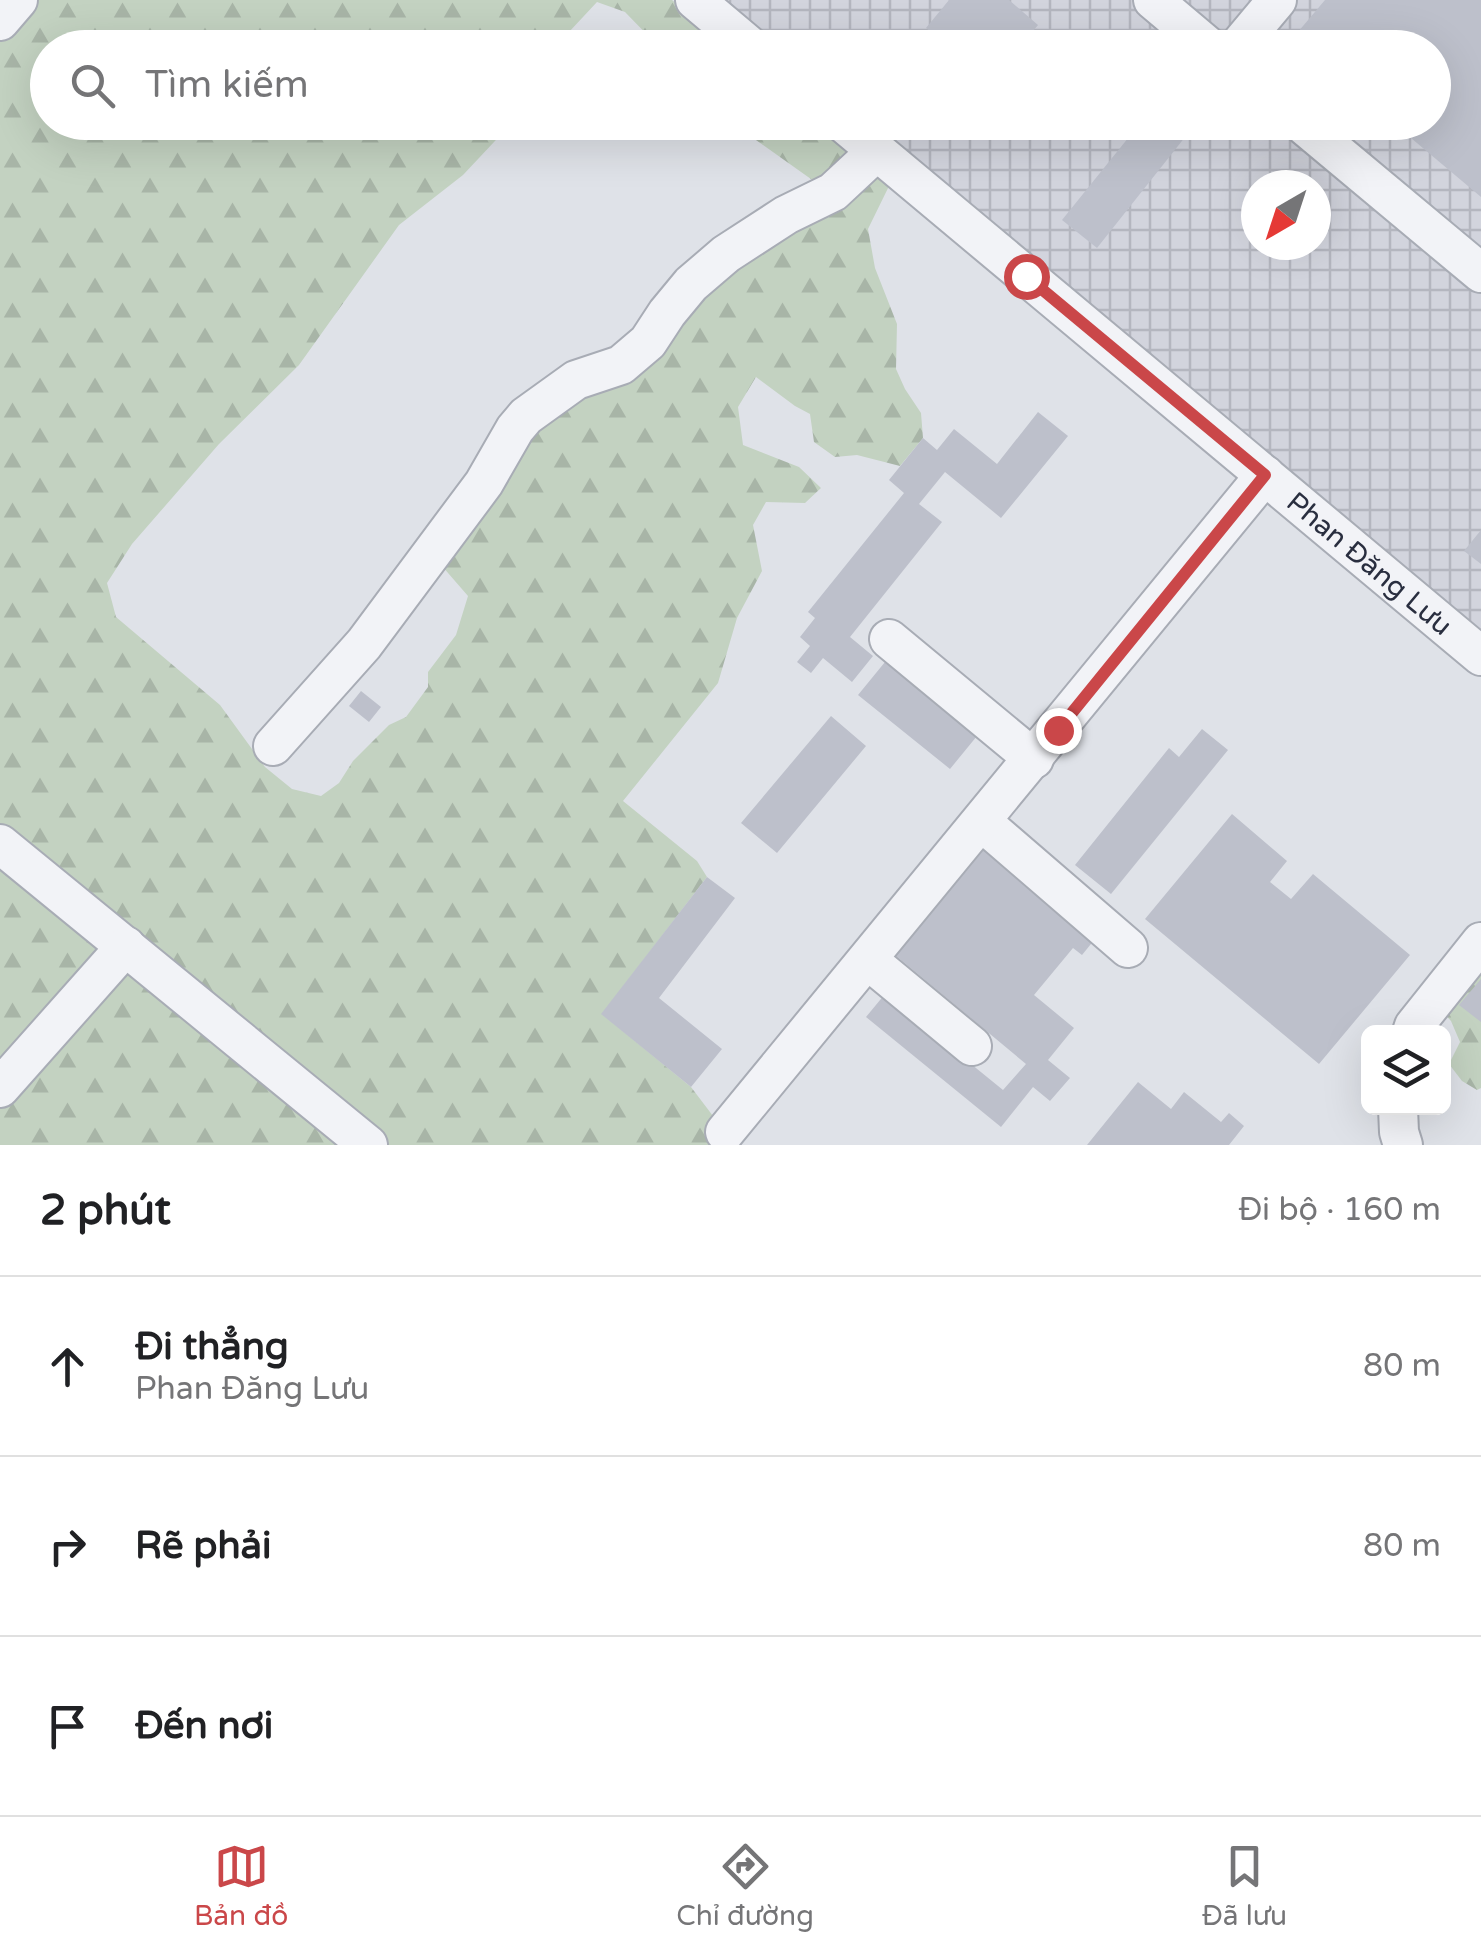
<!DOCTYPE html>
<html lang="vi">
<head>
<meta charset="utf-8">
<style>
  :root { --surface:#fff; --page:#f6f6f6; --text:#202124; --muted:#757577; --line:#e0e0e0; --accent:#ca4749 }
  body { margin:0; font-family:"Varela Round",sans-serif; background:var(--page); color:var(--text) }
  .controls { position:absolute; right:30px; bottom:30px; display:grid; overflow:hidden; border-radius:15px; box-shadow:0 10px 40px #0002 }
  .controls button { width:90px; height:90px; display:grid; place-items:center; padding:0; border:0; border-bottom:2px solid var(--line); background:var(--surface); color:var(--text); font:50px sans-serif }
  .compass { position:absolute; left:1241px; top:170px; width:90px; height:90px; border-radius:50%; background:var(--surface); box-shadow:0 10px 40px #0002; rotate:219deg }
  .stop { position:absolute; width:30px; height:30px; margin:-22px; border:8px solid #ca4749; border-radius:50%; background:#fff }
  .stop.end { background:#ca4749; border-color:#fff; box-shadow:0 2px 10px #0008 }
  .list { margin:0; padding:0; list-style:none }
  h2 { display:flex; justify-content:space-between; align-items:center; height:130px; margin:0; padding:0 40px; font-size:42px }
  h2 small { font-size:32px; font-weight:400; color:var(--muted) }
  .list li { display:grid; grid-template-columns:65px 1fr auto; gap:30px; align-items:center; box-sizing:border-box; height:180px; padding:0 40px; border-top:2px solid var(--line) }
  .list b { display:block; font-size:38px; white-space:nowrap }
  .list p { margin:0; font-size:32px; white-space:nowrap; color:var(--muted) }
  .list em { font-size:32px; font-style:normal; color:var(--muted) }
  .icon { flex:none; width:55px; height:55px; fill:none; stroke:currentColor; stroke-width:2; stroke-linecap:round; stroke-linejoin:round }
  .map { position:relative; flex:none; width:1481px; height:1145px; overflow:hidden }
  .search { position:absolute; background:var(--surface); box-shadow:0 10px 40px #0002; left:30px; right:30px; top:30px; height:110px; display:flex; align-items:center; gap:25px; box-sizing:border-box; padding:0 35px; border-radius:55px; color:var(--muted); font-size:38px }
  .sheet { height:670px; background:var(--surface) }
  nav { display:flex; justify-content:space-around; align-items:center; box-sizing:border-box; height:140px; border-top:2px solid var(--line); background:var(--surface); font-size:28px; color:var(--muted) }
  nav a { display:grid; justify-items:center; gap:5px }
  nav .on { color:var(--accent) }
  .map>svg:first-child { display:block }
  .industrial { fill:url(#industrial-grid); fill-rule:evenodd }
  .forest { fill:url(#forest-firs) }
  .building { fill:#bdc0cb }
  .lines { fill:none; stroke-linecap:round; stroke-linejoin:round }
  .minor-casing { stroke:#a8acb5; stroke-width:42 }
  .minor { stroke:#f2f3f7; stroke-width:38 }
  .route { stroke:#ca4749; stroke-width:12 }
  .labels { text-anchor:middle; stroke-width:9; stroke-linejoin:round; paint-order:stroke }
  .street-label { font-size:28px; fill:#292e3f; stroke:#eff1f6 }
</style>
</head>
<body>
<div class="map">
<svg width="1481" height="1145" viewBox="0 0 1481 1145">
  <defs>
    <pattern id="industrial-grid" width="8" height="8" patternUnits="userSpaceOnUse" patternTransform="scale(2.5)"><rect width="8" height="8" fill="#d2d4dd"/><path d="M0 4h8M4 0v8" fill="none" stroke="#b4b6bf"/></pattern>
    <pattern id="forest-firs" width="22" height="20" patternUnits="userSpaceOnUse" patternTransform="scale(2.5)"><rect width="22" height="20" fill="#c3d2c1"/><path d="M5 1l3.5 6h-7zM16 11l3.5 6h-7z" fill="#a8b5a7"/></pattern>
  </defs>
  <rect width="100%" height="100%" fill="#dfe2e8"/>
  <path class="industrial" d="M 720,0 L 1481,0 L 1481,636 L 866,123 L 1434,122 L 1434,48 L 777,47 ZM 1256,185 L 1316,185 L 1316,245 L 1256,245 Z"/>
  <path class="forest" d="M 0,0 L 672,0 L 729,47 L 659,47 L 625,12 L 597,2 L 555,47 L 48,48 L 48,122 L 512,123 L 463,175 L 399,225 L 299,365 L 219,444 L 132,544 L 107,583 L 116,617 L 220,705 L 265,767 L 292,789 L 321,796 L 339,783 L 353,761 L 389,725 L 406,717 L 428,687 L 428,672 L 456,635 L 468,596 L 435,558 L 518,434 L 869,165 L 891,182 L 868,229 L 875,268 L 897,324 L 896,369 L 905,389 L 921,413 L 923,438 L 900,466 L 857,455 L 835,457 L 814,442 L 810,414 L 795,406 L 756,377 L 738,407 L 743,445 L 799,467 L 821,488 L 805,503 L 766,502 L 753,525 L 762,571 L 737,618 L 718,683 L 623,801 L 697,861 L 707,877 L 602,1014 L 691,1087 L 735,1145 L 378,1145 L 0,836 Z
    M 732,123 L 819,123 L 861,158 L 825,189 Z
    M 0,852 L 117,947 L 0,1079 Z
    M 1481,953 L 1481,1088 L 1477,1090 L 1462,1081 L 1449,1064 L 1460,1042 L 1451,1021 L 1437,1006 Z
    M 127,954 L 358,1145 L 0,1145 L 0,1097 Z"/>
  <path class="building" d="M 949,0 L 1009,0 L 1038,25 L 1019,48 L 950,48 L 926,28 Z
    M 1325,0 L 1481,0 L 1481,197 L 1392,122 L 1434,122 L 1434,48 L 1302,48 L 1292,39 Z
    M 1141,122 L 1197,122 L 1097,248 L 1062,220 Z
    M 1038,412 L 1068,436 L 1001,518 L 945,472 L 919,504 L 942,522 L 850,637 L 873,656 L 852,682 L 823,658 L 811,673 L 797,662 L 810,646 L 800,637 L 815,618 L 808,612 L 904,493 L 889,480 L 923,438 L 937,450 L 954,429 L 997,464 Z
    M 1481,530 L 1481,564 L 1464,551 Z
    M 885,662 L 977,736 L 950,769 L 858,695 Z
    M 361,691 L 381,707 L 369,722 L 349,706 Z
    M 831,716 L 866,746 L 777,853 L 741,823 Z
    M 1202,729 L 1228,750 L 1111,894 L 1075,865 L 1169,748 L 1179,757 Z
    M 1232,814 L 1287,861 L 1270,882 L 1291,899 L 1313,874 L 1410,955 L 1319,1064 L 1145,919 Z
    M 985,848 L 1095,939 L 1082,955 L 1073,948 L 1034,995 L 1074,1028 L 1048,1060 L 1070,1078 L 1050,1101 L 1033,1087 L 1001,1127 L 866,1017 L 885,994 L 1003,1090 L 1026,1064 L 895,955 Z
    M 707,877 L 735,898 L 659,998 L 722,1049 L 691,1087 L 601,1014 Z
    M 1481,979 L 1481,1022 L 1459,1005 Z
    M 1138,1082 L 1171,1109 L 1184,1092 L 1221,1122 L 1229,1113 L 1244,1126 L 1229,1145 L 1087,1145 Z"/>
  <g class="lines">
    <defs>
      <g id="minor">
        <path d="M 695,0 L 752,48"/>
        <path d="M 1153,0 L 1210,48"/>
        <path d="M 0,21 L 18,0"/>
        <path d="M 1237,48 L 1277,0"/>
        <path id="s1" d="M 842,122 L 1481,656"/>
        <path d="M 1300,122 L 1481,273"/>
        <path d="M 889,639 L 1034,759"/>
        <path d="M 273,746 L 364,644 L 484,483 L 515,429 L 526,416 L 576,380 L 621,365 L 648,342 L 667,313 L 691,284 L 726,254 L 786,215 L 833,192 L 877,151"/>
        <path d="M 982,822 L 1128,948"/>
        <path d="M 0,844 L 368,1145"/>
        <path d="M 868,960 L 972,1046"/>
        <path d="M 1412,1032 L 1414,1026 L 1481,942"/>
        <path d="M 0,1088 L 126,946"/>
        <path d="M 1398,1108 L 1399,1132 L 1403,1145"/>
        <path d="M 725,1132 L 1265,475"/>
      </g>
    </defs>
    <use href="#minor" class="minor-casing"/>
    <use href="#minor" class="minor"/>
  </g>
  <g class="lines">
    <path class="route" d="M 1026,276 L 1265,475 L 1058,730"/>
  </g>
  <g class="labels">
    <g class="street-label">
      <text dy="10" stroke="none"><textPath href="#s1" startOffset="688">Phan Đăng Lưu</textPath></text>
    </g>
  </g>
</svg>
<div class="controls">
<button><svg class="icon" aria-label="layers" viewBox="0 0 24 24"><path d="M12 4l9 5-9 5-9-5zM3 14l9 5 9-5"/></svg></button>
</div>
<svg class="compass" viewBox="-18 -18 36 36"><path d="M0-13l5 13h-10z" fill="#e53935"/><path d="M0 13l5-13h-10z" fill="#757577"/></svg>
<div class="stop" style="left:1026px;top:276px"></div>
<div class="stop end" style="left:1058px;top:730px"></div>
<div class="search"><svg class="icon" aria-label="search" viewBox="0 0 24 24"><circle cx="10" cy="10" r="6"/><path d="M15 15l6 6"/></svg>Tìm kiếm</div>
</div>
<section class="sheet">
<h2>2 phút<small>Đi bộ · 160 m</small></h2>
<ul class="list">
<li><svg class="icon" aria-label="ahead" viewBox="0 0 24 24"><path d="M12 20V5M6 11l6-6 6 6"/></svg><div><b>Đi thẳng</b><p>Phan Đăng Lưu</p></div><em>80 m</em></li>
<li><svg class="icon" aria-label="right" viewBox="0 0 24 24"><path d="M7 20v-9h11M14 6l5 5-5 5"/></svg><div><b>Rẽ phải</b></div><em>80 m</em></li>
<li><svg class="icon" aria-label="arrive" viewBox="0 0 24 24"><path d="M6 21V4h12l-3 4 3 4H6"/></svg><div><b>Đến nơi</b></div></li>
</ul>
</section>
<nav>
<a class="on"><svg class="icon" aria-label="map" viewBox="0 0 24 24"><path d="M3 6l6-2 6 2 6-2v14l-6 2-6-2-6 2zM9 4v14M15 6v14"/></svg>Bản đồ</a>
<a><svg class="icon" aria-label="directions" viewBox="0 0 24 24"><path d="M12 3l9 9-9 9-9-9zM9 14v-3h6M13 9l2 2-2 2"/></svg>Chỉ đường</a>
<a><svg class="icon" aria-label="saved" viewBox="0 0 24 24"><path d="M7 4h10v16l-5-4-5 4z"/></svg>Đã lưu</a>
</nav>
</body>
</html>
